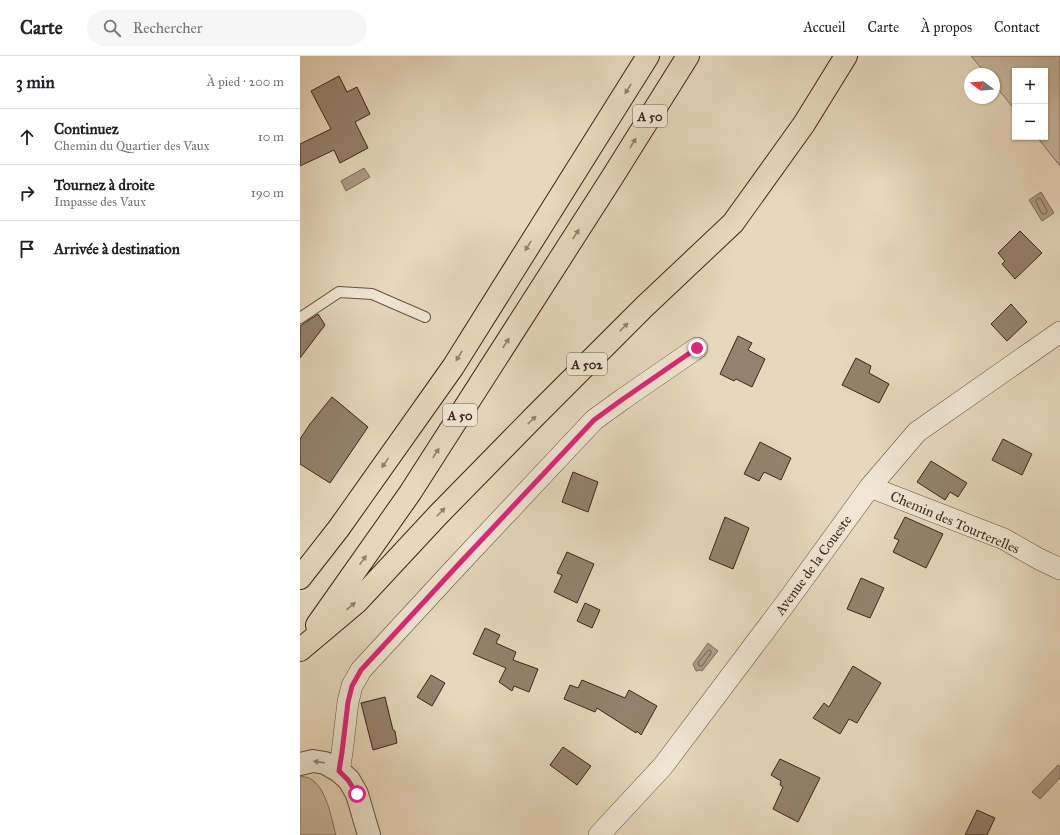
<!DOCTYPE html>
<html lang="fr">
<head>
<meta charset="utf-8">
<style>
  :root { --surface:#fff; --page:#f6f6f6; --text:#202124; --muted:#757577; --line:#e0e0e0 }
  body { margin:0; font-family:"IM FELL Great Primer",serif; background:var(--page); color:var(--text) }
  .controls { position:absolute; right:12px; top:12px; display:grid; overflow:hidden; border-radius:0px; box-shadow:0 1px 3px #0004 }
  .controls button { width:36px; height:36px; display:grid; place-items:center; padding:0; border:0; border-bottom:1px solid var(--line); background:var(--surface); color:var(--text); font:20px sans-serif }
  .compass { position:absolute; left:664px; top:12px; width:36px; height:36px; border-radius:50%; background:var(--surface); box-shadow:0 1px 3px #0004; rotate:286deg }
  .stop { position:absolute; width:12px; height:12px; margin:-9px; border:3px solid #db2777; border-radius:50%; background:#fff }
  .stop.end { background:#db2777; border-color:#fff; box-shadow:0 1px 4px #0008 }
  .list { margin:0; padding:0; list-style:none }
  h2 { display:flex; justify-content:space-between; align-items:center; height:52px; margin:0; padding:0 16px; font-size:17px }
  h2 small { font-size:13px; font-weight:400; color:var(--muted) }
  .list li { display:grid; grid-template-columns:26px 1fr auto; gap:12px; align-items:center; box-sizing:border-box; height:56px; padding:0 16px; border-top:1px solid var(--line) }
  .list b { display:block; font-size:15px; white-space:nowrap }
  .list p { margin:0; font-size:13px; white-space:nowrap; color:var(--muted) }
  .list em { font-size:13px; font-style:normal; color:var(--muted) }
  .icon { flex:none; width:22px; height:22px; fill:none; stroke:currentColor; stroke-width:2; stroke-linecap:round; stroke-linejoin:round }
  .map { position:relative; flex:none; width:760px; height:779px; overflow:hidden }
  header { display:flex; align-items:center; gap:24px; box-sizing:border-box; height:56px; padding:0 20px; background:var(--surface); border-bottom:1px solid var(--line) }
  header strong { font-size:19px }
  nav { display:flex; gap:22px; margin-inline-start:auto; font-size:14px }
  .search { width:280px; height:36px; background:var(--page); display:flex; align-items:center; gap:10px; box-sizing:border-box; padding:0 14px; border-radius:22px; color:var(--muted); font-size:15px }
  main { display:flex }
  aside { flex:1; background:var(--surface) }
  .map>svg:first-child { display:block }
  .green { fill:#c9baa0; stroke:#82705d }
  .water { fill:#ac9b85; stroke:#7f6c5a }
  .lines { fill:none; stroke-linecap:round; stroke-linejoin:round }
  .shore { stroke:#746050; stroke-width:1 }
  .building { fill:#94826e; stroke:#3c251a }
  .service-casing { stroke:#665242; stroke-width:12 }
  .minor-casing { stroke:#665242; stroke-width:22 }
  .tertiary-casing { stroke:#665242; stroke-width:24 }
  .motorway-casing { stroke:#3c251a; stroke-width:24 }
  .service { stroke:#efe6d3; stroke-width:10 }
  .minor { stroke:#efe6d3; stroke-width:21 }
  .tertiary { stroke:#efe6d3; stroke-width:22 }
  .motorway { stroke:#e6d8bc; stroke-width:22 }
  .oneway { fill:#917e6b }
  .oneway2 { fill:#968676 }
  .route { stroke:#db2777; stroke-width:5 }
  .labels { text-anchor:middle; stroke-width:3; stroke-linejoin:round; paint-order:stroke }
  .shield { fill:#efe6d3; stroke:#725f52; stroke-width:1 }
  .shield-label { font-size:13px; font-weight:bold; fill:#3c251a }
  .street-label { font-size:14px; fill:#3c251a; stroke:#efe6d3 }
</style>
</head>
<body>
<header>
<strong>Carte</strong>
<div class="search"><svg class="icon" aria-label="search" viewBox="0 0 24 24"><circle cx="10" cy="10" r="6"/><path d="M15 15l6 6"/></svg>Rechercher</div>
<nav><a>Accueil</a><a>Carte</a><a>À propos</a><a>Contact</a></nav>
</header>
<main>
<aside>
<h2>3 min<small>À pied · 200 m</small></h2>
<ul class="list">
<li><svg class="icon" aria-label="ahead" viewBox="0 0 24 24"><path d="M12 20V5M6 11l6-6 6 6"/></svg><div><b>Continuez</b><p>Chemin du Quartier des Vaux</p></div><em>10 m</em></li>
<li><svg class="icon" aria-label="right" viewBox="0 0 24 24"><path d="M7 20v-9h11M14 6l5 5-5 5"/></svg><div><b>Tournez à droite</b><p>Impasse des Vaux</p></div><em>190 m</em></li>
<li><svg class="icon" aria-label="arrive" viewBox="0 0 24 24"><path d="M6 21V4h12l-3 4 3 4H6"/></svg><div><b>Arrivée à destination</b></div></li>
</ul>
</aside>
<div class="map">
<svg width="760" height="779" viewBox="0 0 760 779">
  <rect width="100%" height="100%" fill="#e6d8bc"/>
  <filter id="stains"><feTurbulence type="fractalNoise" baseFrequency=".005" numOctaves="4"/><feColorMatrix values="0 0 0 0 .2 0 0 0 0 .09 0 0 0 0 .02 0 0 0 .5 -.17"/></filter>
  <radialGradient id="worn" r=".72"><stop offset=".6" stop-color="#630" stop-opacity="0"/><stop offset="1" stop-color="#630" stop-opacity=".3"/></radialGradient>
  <path class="green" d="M 671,0 L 760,0 L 760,110 L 737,81 L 745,81 L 745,15 L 715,15 L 715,54 L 694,28 L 694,18 L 686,18 Z
    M 0,720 C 3,721 7,721 9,722 C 27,731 31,762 36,779 L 0,779 Z"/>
  <path class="water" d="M 64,112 L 70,121 L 46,135 L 41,125 Z
    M 741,136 L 754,157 L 742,165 L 729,144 Z
    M 408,587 L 418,595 L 402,615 L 400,614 L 397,615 L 396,615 L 393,608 Z
    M 758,709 L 760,711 L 760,722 L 740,743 L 732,736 Z"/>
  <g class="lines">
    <path class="shore" d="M 739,142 L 741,143 L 747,155 L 747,156 L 745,158 L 742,158 L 736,146 L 736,144 Z
      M 409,594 L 411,595 L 411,597 L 402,610 L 399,610 L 398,607 Z"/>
  </g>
  <path class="building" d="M 39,20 L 47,36 L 57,31 L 70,58 L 55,66 L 68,92 L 40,107 L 34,94 L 0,110 L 0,88 L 31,73 L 11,35 Z
    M 720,175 L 742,197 L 715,223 L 702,208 L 705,205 L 698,197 Z
    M 711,248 L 727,266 L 707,285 L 691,268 Z
    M 18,258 L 25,269 L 0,302 L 0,270 Z
    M 438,280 L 452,287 L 448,294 L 465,303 L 452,331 L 436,323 L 434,325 L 420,318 Z
    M 556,302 L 571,310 L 569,317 L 589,328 L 579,347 L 542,329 Z
    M 32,341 L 68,371 L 30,427 L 0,408 L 0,383 L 10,368 Z
    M 703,383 L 732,398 L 722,419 L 692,404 Z
    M 460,386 L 491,402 L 481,424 L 464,416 L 459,425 L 444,418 Z
    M 631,405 L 667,427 L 658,441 L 650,436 L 645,444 L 617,426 Z
    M 273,416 L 298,426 L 288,456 L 262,446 Z
    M 425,461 L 449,472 L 433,513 L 409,503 Z
    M 605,461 L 643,478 L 626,512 L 593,496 L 599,484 L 594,482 Z
    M 267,496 L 294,508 L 277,547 L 254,536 L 262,519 L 257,517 Z
    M 561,522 L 584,532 L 570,562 L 547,553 Z
    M 285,547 L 300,554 L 292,572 L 277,565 Z
    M 185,572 L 200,579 L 196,587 L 216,596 L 213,604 L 238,613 L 229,636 L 214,630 L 212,635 L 199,626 L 206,612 L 173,598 Z
    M 553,610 L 581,627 L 557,667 L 549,663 L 540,678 L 513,662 L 524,647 L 529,651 Z
    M 131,619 L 145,627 L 132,650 L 117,641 Z
    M 282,624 L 325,642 L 329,634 L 357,650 L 341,679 L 337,675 L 336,677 L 297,652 L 295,656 L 264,643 L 270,629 L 278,632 Z
    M 85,641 L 93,674 L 95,675 L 97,687 L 73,694 L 61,647 Z
    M 263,691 L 291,710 L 277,729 L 250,709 Z
    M 480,703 L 520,722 L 498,766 L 473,753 L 483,731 L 480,729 L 481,725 L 471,719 Z
    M 677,754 L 695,762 L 687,779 L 665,779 Z"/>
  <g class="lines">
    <defs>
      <path id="service" d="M 0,262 L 39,236 L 72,238 L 125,261"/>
      <path id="minor" d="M 570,431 L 704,483 L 739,503 L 760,513
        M 39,715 L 42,697 L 48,646 L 52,630 L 61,614 L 157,510 L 294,364 L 323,343 L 397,292
        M 299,779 L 363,710 L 485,548 L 570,431 L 617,376 L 760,276"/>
      <path id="tertiary" d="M 0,708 L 13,705 L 25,707 L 39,715 L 49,724 L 57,738 L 69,779"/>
      <path id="motorway" d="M 0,522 L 39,472 L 153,311 L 348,0
        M 17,569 L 110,437 L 313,120 L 388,0
        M 0,594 L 57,546 L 138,459 L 235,360 L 344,251 L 433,167 L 504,68 L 546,0"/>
    </defs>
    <use href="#service" class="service-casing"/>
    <use href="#minor" class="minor-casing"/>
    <use href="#tertiary" class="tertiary-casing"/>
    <use href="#motorway" class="motorway-casing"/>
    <use href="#service" class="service"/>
    <use href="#minor" class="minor"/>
    <use href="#tertiary" class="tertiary"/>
    <use href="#motorway" class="motorway"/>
  </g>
  <defs><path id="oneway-solid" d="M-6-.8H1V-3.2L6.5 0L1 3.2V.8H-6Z"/></defs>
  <g class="oneway">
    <use href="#oneway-solid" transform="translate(328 33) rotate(122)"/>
    <use href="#oneway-solid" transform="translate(333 87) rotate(-58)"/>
    <use href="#oneway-solid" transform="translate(276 178) rotate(-57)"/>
    <use href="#oneway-solid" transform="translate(228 190) rotate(122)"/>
    <use href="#oneway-solid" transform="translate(324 271) rotate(-45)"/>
    <use href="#oneway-solid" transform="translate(206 287) rotate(-57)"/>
    <use href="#oneway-solid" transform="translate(159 300) rotate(122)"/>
    <use href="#oneway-solid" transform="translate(232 364) rotate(-45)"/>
    <use href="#oneway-solid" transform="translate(136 397) rotate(-57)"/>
    <use href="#oneway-solid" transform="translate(85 407) rotate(125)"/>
    <use href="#oneway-solid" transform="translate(141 456) rotate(-46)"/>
    <use href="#oneway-solid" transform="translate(63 504) rotate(-55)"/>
    <use href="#oneway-solid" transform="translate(51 550) rotate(-40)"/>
  </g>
  <use class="oneway2" href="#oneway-solid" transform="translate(19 706) rotate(-172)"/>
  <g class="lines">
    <path class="route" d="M 57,738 L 48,724 L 39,715 L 42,696 L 48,646 L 52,630 L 61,614 L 157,510 L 294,364 L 323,343 L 397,292"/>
  </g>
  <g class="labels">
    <g class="shield">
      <rect x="333" y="49" width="34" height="22" rx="3"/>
      <rect x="267" y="297" width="40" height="22" rx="3"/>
      <rect x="143" y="348" width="34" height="22" rx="3"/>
    </g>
    <g class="shield-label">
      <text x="350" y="65">A 50</text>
      <text x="287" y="313">A 502</text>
      <text x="160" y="364">A 50</text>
    </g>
    <g class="street-label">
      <text transform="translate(655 466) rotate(23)" y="5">Chemin des Tourterelles</text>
      <text transform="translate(513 509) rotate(-54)" y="5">Avenue de la Coueste</text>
    </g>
  </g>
  <rect width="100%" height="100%" filter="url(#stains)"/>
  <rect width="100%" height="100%" fill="url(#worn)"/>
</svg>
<div class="controls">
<button>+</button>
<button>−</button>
</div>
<svg class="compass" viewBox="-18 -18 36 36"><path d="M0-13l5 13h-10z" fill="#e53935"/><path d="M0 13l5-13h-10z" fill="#757577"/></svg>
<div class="stop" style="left:57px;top:738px"></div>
<div class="stop end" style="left:397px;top:292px"></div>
</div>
</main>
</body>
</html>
